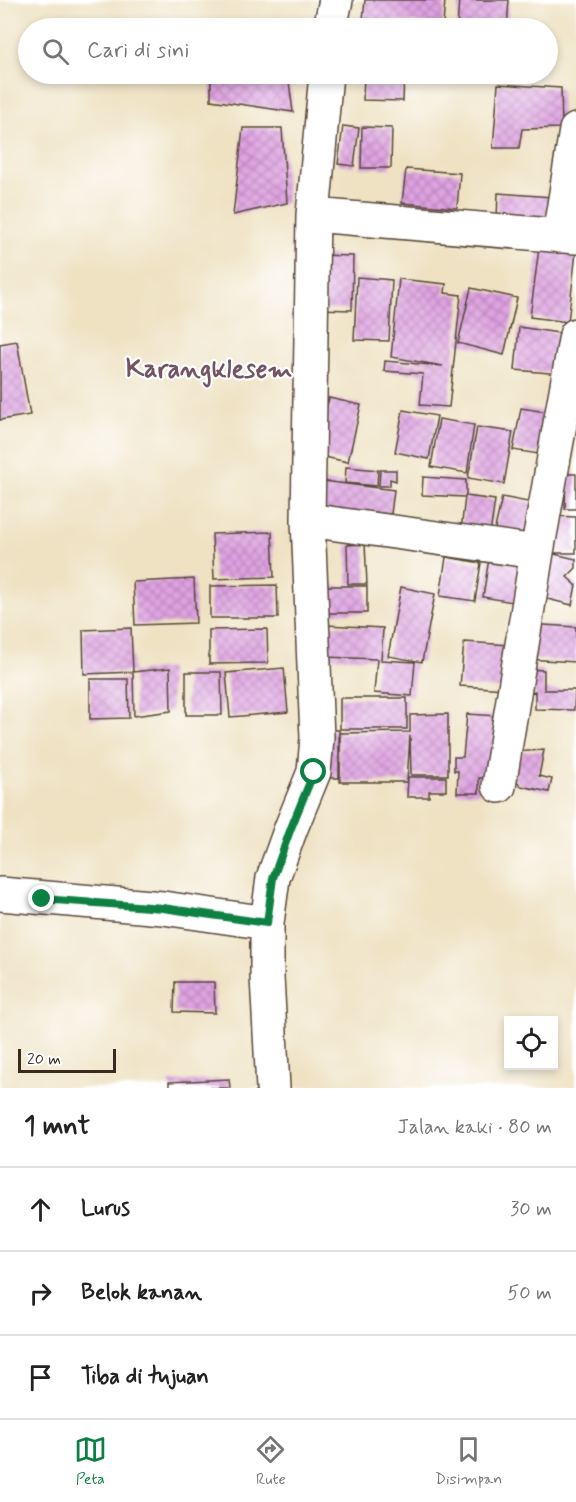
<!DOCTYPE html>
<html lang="id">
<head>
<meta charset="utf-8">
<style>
  :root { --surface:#fff; --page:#f2f2f2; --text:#222; --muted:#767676; --line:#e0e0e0; --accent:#0b8043 }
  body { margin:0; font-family:Mynerve,sans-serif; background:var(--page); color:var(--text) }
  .controls { position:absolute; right:18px; bottom:18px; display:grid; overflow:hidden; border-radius:0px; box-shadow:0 3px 9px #0003 }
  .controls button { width:54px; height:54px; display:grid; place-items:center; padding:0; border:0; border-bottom:2px solid var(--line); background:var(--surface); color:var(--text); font:30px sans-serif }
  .scale { position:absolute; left:18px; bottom:15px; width:98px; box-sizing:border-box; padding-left:6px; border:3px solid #3b2a1e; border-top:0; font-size:16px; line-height:21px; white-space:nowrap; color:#3b2a1e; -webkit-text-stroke:4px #fff; paint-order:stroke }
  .stop { position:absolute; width:18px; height:18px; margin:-14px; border:4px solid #0b8043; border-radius:50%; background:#fff }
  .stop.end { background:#0b8043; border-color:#fff; box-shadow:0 2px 6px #0008 }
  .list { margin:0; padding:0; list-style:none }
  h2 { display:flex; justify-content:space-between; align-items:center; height:78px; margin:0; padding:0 24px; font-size:26px }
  h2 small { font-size:20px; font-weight:400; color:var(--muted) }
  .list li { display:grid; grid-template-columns:39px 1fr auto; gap:18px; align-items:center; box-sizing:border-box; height:84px; padding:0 24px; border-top:2px solid var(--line) }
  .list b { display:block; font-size:22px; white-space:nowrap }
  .list em { font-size:20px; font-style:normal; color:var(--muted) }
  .icon { flex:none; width:33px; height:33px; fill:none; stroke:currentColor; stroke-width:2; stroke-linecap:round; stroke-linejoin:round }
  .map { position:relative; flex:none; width:576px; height:1088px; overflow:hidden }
  .search { position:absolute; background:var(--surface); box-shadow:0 3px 9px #0003; left:18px; right:18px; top:18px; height:66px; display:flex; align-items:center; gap:15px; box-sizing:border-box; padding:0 21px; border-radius:33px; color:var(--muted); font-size:22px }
  .sheet { height:330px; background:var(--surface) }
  nav { display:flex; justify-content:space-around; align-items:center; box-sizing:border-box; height:84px; border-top:2px solid var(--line); background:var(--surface); font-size:16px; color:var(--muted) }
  nav a { display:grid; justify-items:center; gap:3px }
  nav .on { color:var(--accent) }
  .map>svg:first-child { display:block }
  .building { fill:url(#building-cross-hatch) }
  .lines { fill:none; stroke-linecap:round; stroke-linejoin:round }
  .minor-casing { stroke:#564637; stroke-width:36 }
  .minor { stroke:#fff; stroke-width:33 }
  .route { stroke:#0b8043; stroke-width:8 }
  .labels { text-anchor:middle; stroke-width:4.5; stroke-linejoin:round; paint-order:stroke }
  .quarter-label { font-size:26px; font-weight:bold; fill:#745463; stroke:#fff }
</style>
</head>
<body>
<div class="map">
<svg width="576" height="1088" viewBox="0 0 576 1088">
  <defs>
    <pattern id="building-cross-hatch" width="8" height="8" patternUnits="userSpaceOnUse" patternTransform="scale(1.5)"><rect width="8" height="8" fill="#dfa3e2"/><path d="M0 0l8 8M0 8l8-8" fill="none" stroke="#b685b7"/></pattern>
  </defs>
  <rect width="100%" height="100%" fill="#fff"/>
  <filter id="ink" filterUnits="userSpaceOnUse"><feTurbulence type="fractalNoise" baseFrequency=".0167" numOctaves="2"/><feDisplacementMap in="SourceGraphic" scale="12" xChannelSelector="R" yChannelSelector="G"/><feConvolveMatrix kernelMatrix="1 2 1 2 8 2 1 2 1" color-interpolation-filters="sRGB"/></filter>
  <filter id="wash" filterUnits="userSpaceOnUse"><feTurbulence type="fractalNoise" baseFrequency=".008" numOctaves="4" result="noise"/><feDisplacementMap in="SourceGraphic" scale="24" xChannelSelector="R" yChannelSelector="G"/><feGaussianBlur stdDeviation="1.35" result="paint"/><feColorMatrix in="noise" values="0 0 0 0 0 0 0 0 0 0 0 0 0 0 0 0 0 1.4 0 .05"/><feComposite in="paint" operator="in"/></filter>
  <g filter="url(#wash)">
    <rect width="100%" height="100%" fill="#efe2c3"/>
    <g id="blocks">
      <path class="building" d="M 365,0 L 445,0 L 443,25 L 363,19 Z
        M 459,0 L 509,0 L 507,28 L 457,28 Z
        M 211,74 L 288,74 L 293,112 L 211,100 Z
        M 364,74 L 404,74 L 403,101 L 363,100 Z
        M 498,84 L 561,88 L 562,128 L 522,129 L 519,148 L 493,148 Z
        M 343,126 L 359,128 L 354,166 L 338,164 Z
        M 362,127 L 392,128 L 391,168 L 361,168 Z
        M 243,128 L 282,128 L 287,203 L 233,215 Z
        M 406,169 L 460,173 L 457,208 L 402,203 Z
        M 498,193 L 552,197 L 550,222 L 497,218 Z
        M 539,248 L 576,252 L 568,322 L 530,317 Z
        M 317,255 L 353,256 L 352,310 L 316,309 Z
        M 357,277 L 392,280 L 389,341 L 354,340 Z
        M 399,279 L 446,284 L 445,293 L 461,295 L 449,407 L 420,405 L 423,374 L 384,371 L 385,361 L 443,366 L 391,357 Z
        M 471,288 L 517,298 L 504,355 L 458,343 Z
        M 519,327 L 565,334 L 561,374 L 515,370 Z
        M 17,341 L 30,415 L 0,420 L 0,344 Z
        M 329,398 L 361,405 L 348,462 L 315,455 Z
        M 521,408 L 553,413 L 545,455 L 513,450 Z
        M 403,410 L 437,416 L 429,459 L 395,452 Z
        M 439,419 L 474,425 L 467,473 L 431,467 Z
        M 477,427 L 513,432 L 504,484 L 468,478 Z
        M 346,467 L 378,470 L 377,486 L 345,483 Z
        M 380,470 L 396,470 L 396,481 L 390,479 L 390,486 L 379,486 Z
        M 566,474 L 576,474 L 576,509 L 565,509 Z
        M 423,477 L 466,480 L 466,496 L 495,500 L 490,534 L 461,530 L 465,497 L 422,495 Z
        M 323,481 L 394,490 L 391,514 L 378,513 L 376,524 L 319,517 Z
        M 502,497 L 538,504 L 530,541 L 494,533 Z
        M 551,516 L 576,517 L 576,553 L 550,553 L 576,559 L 576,568 L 567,577 L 576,585 L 572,605 L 539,597 Z
        M 272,532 L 274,577 L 214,579 L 212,534 Z
        M 365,544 L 367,584 L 348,584 L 347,545 Z
        M 446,557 L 481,563 L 475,601 L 440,596 Z
        M 489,558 L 526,563 L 519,603 L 483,597 Z
        M 194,579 L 196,623 L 135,625 L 133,582 Z
        M 277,585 L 278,618 L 210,618 L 210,586 Z
        M 318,586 L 367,586 L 367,613 L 318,613 Z
        M 401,587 L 435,594 L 422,662 L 388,656 Z
        M 528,624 L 576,627 L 576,662 L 526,659 Z
        M 326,625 L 383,628 L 381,660 L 415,662 L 412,696 L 374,693 L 377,659 L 325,657 Z
        M 131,628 L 133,672 L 84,674 L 83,630 Z
        M 267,629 L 268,663 L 209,664 L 209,630 Z
        M 464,642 L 509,645 L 506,689 L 460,686 Z
        M 170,668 L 171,711 L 134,716 L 133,672 Z
        M 284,668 L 288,712 L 230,717 L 226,673 Z
        M 524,669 L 544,670 L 544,690 L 575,690 L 574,710 L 535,709 L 535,691 L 523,695 Z
        M 186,672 L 221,672 L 222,715 L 186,715 Z
        M 90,679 L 128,679 L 129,718 L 90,719 Z
        M 340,698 L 407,698 L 407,729 L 340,729 Z
        M 448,714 L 448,775 L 411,775 L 410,736 L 407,782 L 340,782 L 340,733 L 410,732 L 410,715 Z
        M 467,714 L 497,716 L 492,778 L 479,778 L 479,793 L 457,793 L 458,771 L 454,771 L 454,757 L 463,757 Z
        M 319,730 L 339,730 L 339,778 L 319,778 Z
        M 544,750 L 539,776 L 552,779 L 549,792 L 521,786 L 514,778 L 514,752 Z
        M 408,777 L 446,777 L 446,791 L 429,791 L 429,797 L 407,797 Z
        M 175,982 L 214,982 L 215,1013 L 174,1012 Z
        M 229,1079 L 230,1088 L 169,1088 L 169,1082 Z"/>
    </g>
  </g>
  <g filter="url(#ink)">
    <use href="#blocks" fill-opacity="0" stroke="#564637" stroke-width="1.5"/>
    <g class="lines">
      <defs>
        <path id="minor" d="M 330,28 L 336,0
          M 313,215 L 576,237
          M 559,236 L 576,130
          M 308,520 L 537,552
          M 499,786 L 537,552 L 576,335
          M 0,894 L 163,908 L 267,923
          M 273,1088 L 267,977 L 267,923 L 273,878 L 291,828 L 314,772 L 317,738 L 308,520 L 313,215 L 326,74"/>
      </defs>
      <use href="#minor" class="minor-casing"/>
      <use href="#minor" class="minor"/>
    </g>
  </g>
  <g class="lines" filter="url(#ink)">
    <path class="route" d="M 42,899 L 163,908 L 267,923 L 273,878 L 291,828 L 314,772"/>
  </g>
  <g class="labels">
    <g class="quarter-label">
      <text x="209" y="377">Karangklesem</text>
    </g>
  </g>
</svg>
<div class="controls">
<button><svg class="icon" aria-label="locate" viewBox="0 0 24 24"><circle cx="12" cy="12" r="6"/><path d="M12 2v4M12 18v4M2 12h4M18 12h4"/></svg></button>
</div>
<div class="scale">20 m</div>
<div class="stop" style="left:314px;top:772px"></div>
<div class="stop end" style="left:42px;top:899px"></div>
<div class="search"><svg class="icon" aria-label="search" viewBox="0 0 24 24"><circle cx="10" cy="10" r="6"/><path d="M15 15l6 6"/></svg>Cari di sini</div>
</div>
<section class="sheet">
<h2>1 mnt<small>Jalan kaki · 80 m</small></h2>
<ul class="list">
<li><svg class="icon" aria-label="ahead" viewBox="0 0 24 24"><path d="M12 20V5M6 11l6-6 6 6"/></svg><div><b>Lurus</b></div><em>30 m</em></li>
<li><svg class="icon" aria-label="right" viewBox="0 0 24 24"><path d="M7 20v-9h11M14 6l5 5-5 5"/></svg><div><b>Belok kanan</b></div><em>50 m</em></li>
<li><svg class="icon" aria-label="arrive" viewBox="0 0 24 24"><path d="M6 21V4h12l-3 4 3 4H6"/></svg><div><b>Tiba di tujuan</b></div></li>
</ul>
</section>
<nav>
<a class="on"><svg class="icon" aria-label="map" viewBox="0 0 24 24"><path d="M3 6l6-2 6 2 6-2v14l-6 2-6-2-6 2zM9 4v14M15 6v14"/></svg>Peta</a>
<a><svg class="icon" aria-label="directions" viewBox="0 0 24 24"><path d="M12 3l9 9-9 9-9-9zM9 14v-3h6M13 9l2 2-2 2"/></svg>Rute</a>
<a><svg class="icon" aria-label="saved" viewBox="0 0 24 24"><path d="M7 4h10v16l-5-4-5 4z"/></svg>Disimpan</a>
</nav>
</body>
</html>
